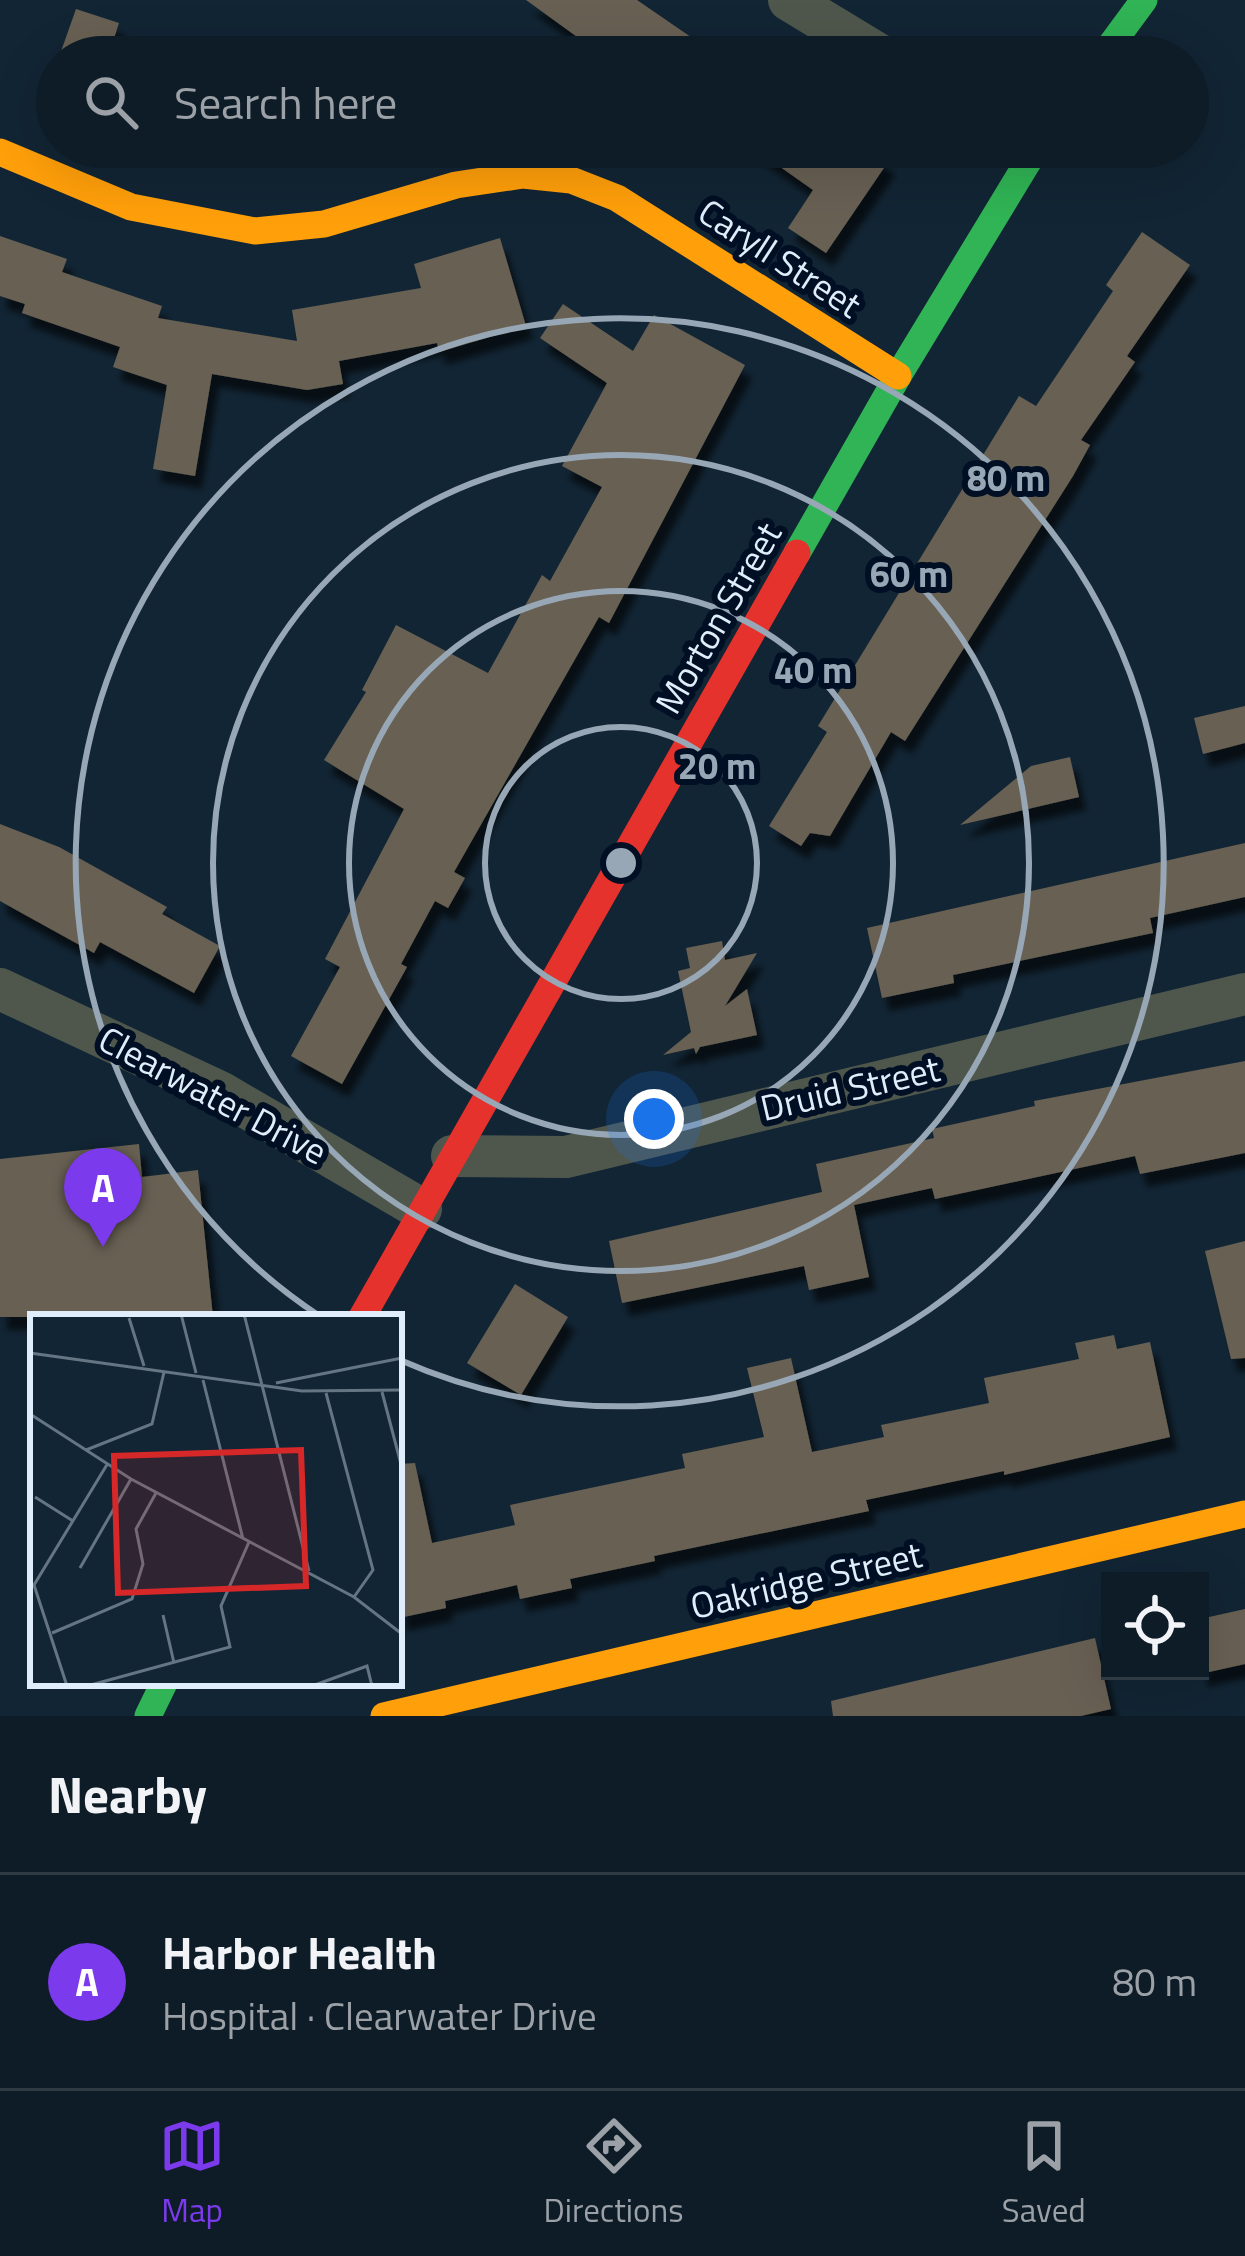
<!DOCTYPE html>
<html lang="en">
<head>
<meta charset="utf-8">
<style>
  :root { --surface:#0e1c27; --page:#17252f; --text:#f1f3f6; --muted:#9ba1a7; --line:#2e3a44; --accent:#7c3aed }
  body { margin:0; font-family:"Titillium Web",sans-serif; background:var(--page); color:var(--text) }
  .controls { position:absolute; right:36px; bottom:36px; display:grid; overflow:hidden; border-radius:0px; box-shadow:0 12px 48px #0002 }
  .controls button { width:108px; height:108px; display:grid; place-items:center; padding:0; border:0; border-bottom:3px solid var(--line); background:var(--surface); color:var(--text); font:60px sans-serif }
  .you { position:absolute; left:654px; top:1119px; width:42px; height:42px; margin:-30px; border:9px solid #fff; border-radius:50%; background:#1a73e8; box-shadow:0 0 0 18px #1a73e833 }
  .badge { display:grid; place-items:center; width:78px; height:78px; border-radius:50%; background:var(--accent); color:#fff; font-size:39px; font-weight:700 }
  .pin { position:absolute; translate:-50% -99px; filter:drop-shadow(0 3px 6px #0008) }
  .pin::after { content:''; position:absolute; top:63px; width:42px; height:36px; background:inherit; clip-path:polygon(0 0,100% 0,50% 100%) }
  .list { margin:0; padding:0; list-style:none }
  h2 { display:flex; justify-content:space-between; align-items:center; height:156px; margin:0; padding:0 48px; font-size:51px }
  h2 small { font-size:39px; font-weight:400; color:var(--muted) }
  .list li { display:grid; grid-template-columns:78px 1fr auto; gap:36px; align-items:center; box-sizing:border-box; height:216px; padding:0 48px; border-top:3px solid var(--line) }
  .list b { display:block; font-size:45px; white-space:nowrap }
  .list p { margin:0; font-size:39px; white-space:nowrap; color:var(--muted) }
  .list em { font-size:39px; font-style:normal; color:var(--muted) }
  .icon { flex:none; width:66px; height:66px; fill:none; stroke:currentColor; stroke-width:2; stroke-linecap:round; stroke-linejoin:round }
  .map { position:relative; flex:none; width:1245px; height:1716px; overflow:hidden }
  .search { position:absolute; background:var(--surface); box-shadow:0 12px 48px #0002; left:36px; right:36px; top:36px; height:132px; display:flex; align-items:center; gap:30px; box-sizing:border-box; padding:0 42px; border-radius:66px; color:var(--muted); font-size:45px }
  .sheet { height:372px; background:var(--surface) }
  nav { display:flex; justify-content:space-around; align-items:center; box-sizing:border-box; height:168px; border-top:3px solid var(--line); background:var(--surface); font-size:33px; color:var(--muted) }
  nav a { display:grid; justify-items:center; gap:6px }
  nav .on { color:var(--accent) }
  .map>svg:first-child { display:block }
  .building { fill:#686052; filter:url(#shadow) }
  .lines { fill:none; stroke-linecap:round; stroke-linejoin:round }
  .street { stroke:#4f574d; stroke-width:42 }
  .fast { stroke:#30b455; stroke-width:27 }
  .slow { stroke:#ff9f0a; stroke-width:27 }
  .jam { stroke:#e5322d; stroke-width:27 }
  .ring { fill:none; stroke:#98a7b5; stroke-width:6 }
  .labels { text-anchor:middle; stroke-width:12; stroke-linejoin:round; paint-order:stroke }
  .street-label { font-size:36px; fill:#e0edfa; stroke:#000f24 }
  .inset-road { fill:none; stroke:#647583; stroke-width:3 }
  .view { fill:#d62828; fill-opacity:0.15; stroke:#d62828; stroke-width:6 }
  .inset-edge { fill:none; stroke:#e0edfa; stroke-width:6 }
  .centre { fill:#98a7b5; stroke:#000f24; stroke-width:6 }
  .ring-label { font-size:36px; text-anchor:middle; font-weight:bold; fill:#98a7b5; stroke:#000f24; stroke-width:12; stroke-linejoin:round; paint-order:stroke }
</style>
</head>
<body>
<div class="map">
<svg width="1245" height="1716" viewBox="0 0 1245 1716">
  <defs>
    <filter id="shadow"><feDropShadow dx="7" dy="13" stdDeviation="3" flood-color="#0009"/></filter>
  </defs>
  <rect width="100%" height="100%" fill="#122534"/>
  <path class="building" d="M 526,0 L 637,0 L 720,57 L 605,57 Z
    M 76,9 L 119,23 L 108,57 L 59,57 Z
    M 752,147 L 866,147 L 888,162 L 826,253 L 788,228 L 813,190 Z
    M 1142,232 L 1190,265 L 1127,356 L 1135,362 L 1081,440 L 1090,445 L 1073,476 L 905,741 L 891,732 L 830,836 L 810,833 L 801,846 L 769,826 L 827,732 L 818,726 L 1019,396 L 1036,406 L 1113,291 L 1106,285 Z
    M 0,236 L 67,259 L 62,272 L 162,306 L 158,318 L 297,341 L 292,310 L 421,288 L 414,264 L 500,238 L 526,326 L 439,352 L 437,343 L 339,361 L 343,384 L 307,390 L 212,374 L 195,476 L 153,469 L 167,385 L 113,367 L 120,347 L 22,313 L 25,304 L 0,296 Z
    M 563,304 L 633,351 L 654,315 L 745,365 L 609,623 L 599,617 L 454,872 L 465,878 L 448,908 L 435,901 L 401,964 L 407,967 L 342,1084 L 291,1056 L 340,967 L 325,959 L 404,809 L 324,760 L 366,692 L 362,690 L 396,625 L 488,673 L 542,575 L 550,581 L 602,487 L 562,466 L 607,383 L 540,338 Z
    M 1245,706 L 1245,743 L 1203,754 L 1194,718 Z
    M 1070,757 L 1079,797 L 960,825 L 1031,766 Z
    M 0,824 L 59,847 L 167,907 L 162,914 L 220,946 L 194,993 L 100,942 L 94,953 L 0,901 Z
    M 1245,843 L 1245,897 L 1150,918 L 1153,933 L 953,975 L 954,983 L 882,998 L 867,928 Z
    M 722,941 L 725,960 L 757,953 L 725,1006 L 747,989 L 757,1035 L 700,1047 L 696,1054 L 694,1048 L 663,1055 L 691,1032 L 678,971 L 690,968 L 686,948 Z
    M 1245,1061 L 1245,1153 L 1140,1174 L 1135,1156 L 935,1199 L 932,1188 L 854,1205 L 869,1277 L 809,1290 L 804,1266 L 622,1303 L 609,1241 L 822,1192 L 816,1164 L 934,1138 L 932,1129 L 1035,1106 L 1034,1101 Z
    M 139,1144 L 142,1177 L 198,1170 L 213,1317 L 0,1317 L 0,1159 Z
    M 1245,1241 L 1245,1358 L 1231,1359 L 1205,1251 Z
    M 515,1284 L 568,1317 L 521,1395 L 467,1363 Z
    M 1114,1335 L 1117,1349 L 1150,1342 L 1170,1437 L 1004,1475 L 1004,1471 L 866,1500 L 869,1511 L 654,1556 L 655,1561 L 570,1579 L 572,1588 L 520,1599 L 517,1585 L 445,1601 L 446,1608 L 399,1618 L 399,1464 L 415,1463 L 432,1543 L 515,1525 L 510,1505 L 685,1468 L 682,1454 L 764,1437 L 747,1368 L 791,1358 L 812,1452 L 884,1437 L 881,1425 L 989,1403 L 984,1378 L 1079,1359 L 1075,1343 Z
    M 1245,1609 L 1245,1664 L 1200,1674 L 1200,1619 Z
    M 1095,1638 L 1111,1709 L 1081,1716 L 833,1716 L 831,1701 Z"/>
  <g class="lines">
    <path class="street" d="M 789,0 L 883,57
      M 0,989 L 220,1092 L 421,1209
      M 452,1156 L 566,1157 L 1245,994"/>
    <path class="fast" d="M 1102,57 L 1144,0
      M 797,553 L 898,376 L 1037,147
      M 148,1716 L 164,1683"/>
    <path class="slow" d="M 0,152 L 131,207 L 255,231 L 324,224 L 456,185 L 523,175 L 571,180 L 617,198 L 898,376
      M 384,1716 L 1245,1514"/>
    <path class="jam" d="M 362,1317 L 797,553"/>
  </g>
  <g class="ring">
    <circle cx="621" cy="863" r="136"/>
    <circle cx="621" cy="863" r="272"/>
    <circle cx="621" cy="863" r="408"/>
    <path d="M321 1317A544 544 0 1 1 400 1360"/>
  </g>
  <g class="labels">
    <g class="street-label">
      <text transform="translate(780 258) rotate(33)" y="13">Caryll Street</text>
      <text transform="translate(718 618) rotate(-60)" y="13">Morton Street</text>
      <text transform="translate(850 1088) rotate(-13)" y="13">Druid Street</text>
      <text transform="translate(213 1095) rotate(28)" y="13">Clearwater Drive</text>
      <text transform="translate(806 1580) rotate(-13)" y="13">Oakridge Street</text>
    </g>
  </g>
  <g transform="translate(30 1314)">
    <rect width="372" height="372" fill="#122534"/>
    <path class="inset-road" d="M 151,0 L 166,59M 214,0 L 279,257M 99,4 L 114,52M 0,39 L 272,77 L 372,76M 173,66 L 213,225M 246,69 L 372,44M 352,78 L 372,154M 296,79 L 343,256 L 324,283M 0,100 L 101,165 L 324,283 L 372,320M 56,136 L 122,110 L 134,58M 5,183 L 43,207M 50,254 L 101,165M 133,301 L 144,349M 22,319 L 102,285 L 113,250 L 106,215 L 126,179M 37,372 L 4,271 L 78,149M 57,372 L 200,333 L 191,292 L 219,228M 282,372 L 337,352 L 342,372"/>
    <path class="view" d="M 271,136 L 276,272 L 88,279 L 84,142 Z"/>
    <rect width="372" height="372" class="inset-edge"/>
  </g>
  <circle cx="621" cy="863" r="18" class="centre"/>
  <g class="ring-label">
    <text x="1006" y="491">80 m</text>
    <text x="909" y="587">60 m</text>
    <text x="813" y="683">40 m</text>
    <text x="717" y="779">20 m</text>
  </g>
</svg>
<div class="controls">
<button><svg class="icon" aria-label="locate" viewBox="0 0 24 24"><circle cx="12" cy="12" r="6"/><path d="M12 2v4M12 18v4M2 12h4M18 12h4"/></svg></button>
</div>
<div class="you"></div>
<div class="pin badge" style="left:103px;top:1247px">A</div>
<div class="search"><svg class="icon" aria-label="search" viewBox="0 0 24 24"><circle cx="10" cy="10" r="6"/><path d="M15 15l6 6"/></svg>Search here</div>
</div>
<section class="sheet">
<h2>Nearby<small></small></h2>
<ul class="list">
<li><span class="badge">A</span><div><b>Harbor Health</b><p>Hospital · Clearwater Drive</p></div><em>80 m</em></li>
</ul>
</section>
<nav>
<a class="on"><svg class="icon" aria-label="map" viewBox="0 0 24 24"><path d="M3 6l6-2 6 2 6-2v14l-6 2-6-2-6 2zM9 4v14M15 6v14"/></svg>Map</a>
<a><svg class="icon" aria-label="directions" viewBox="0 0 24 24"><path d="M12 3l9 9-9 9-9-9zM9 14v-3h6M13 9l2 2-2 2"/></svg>Directions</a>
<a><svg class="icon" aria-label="saved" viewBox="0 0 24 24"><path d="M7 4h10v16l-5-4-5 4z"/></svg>Saved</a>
</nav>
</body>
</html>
